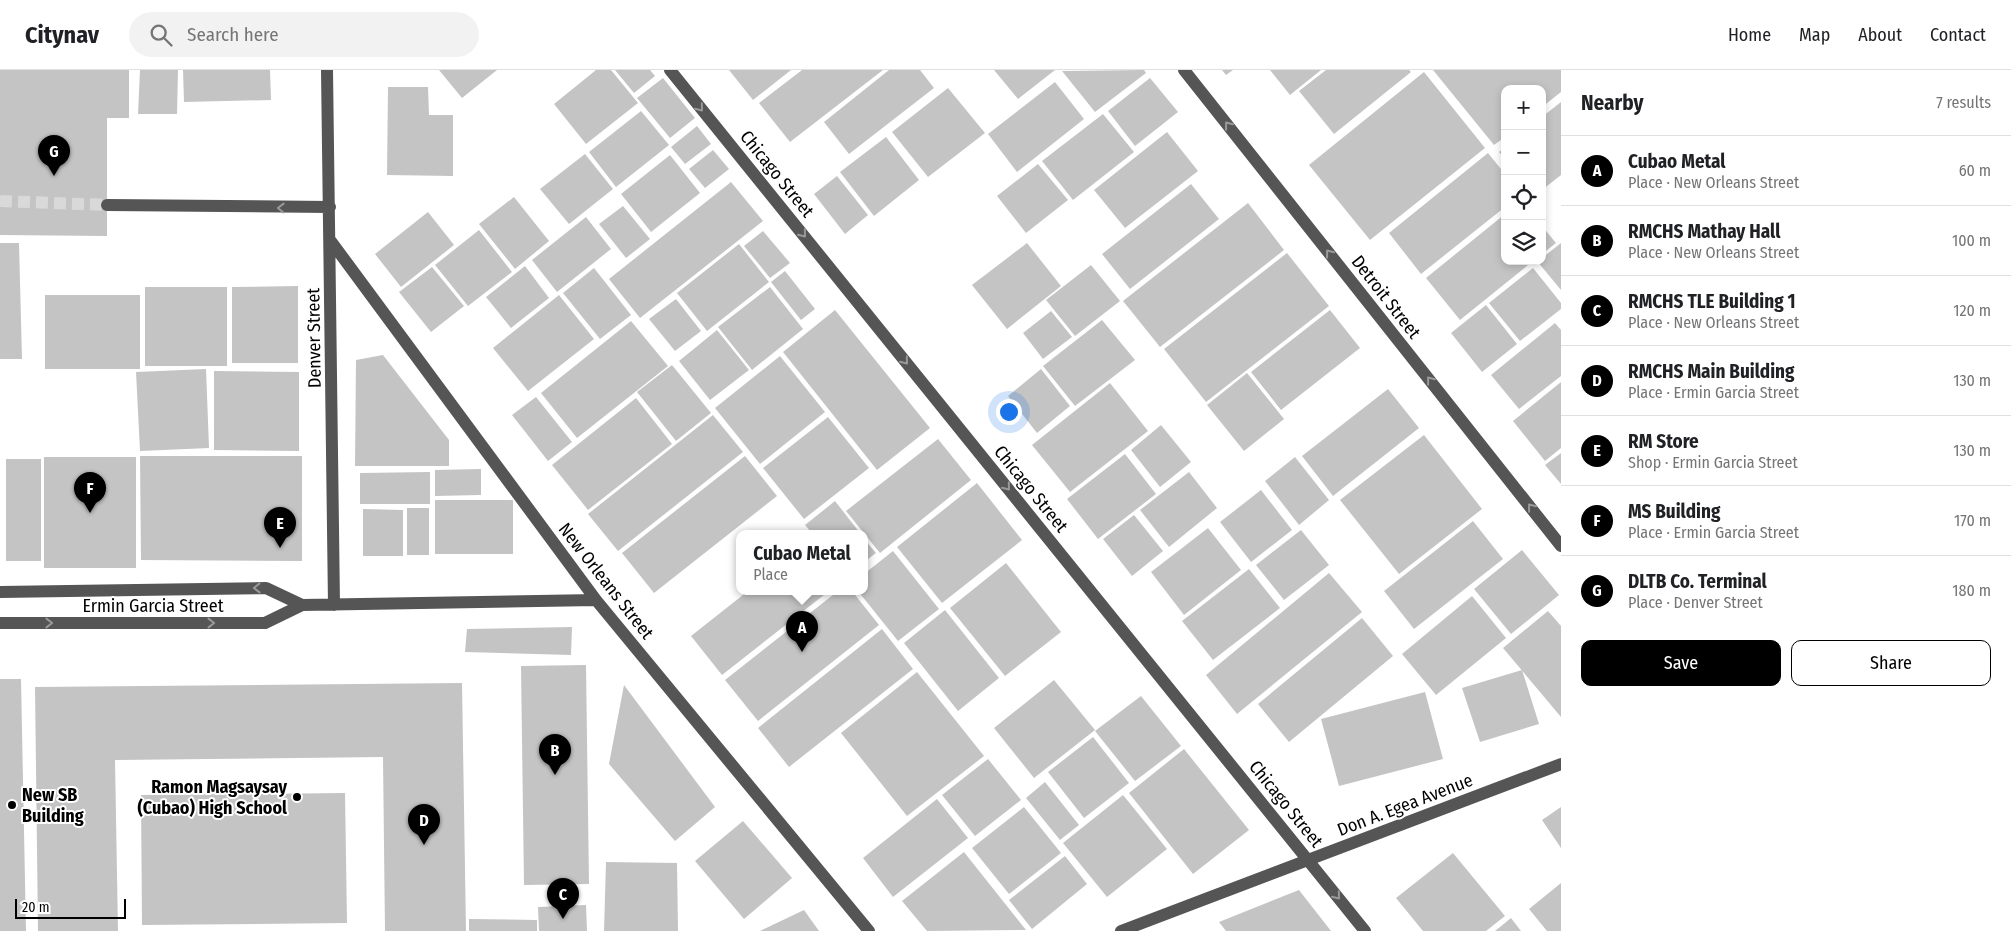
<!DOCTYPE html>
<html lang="en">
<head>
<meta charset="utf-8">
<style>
  :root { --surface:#fff; --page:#f2f2f2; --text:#202124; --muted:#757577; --line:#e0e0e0; --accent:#000 }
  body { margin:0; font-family:"Fira Sans Condensed",sans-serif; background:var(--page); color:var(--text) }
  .controls { position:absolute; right:15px; top:15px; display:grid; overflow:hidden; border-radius:10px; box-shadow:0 2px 8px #0003 }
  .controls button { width:45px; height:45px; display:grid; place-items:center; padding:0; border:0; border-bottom:1px solid var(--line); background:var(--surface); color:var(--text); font:25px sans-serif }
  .scale { position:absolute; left:15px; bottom:12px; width:111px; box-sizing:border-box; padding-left:5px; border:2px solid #000; border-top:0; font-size:14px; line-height:18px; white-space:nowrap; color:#000; -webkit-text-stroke:4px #fff; paint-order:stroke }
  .you { position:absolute; left:1008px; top:341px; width:18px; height:18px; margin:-12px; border:4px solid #fff; border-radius:50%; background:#1a73e8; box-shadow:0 0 0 8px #1a73e833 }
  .badge { display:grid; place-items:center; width:32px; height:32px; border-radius:50%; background:var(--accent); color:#fff; font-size:16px; font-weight:700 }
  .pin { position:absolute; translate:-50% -41px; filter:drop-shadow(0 1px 2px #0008) }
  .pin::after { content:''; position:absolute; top:26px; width:18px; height:15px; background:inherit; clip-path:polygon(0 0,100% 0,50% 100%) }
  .popup { position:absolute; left:736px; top:460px; width:132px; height:65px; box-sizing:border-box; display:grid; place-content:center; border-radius:10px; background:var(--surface); filter:drop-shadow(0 1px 4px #0005); font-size:16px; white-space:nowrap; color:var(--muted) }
  .popup b { font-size:19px; color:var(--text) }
  .popup::after { content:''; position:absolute; left:50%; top:100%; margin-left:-10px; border:10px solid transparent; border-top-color:var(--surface) }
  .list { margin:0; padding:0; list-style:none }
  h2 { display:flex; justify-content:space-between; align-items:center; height:65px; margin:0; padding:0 20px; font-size:21px }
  h2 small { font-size:16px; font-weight:400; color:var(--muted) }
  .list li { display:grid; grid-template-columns:32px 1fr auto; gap:15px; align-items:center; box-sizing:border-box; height:70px; padding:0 20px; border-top:1px solid var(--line) }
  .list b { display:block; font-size:19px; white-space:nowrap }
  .list p { margin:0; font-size:16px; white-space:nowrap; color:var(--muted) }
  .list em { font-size:16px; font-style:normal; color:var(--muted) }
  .actions { display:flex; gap:10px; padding:15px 20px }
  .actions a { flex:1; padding:11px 0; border:1px solid var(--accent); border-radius:10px; text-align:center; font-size:18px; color:var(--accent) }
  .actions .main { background:var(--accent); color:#fff }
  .icon { flex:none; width:28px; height:28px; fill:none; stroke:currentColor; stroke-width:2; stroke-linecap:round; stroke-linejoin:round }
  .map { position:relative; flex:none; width:1561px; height:861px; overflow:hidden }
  header { display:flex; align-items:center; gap:30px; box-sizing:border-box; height:70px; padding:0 25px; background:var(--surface); border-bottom:1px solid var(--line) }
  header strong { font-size:24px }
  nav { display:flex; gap:28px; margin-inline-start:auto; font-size:18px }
  .search { width:350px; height:45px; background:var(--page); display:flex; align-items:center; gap:12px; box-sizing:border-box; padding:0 18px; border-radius:28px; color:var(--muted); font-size:19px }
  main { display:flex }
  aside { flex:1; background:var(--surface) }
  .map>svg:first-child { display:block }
  .building { fill:#c4c4c4 }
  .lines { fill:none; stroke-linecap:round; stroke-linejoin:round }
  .minor-tunnel { stroke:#d9d9d9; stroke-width:12; stroke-dasharray:12 6; stroke-linecap:butt }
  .minor { stroke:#555; stroke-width:12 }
  .oneway { stroke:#999 }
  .poi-dot { fill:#000; stroke:#fff; stroke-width:2 }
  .labels { text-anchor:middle; stroke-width:4; stroke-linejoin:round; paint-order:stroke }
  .street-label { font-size:18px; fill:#000; stroke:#fff }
  .poi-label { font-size:18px; font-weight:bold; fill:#000; stroke:#fff; text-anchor:end }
</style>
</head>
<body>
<header>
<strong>Citynav</strong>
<div class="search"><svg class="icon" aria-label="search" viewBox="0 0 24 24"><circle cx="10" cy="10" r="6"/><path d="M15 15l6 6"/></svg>Search here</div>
<nav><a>Home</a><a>Map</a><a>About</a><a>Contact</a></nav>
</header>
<main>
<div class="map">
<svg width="1561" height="861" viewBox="0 0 1561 861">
  <rect width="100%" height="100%" fill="#fff"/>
  <path class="building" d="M 0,0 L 129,0 L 129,48 L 107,48 L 107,166 L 0,165 Z
    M 140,0 L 178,0 L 177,44 L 138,44 Z
    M 183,0 L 270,0 L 271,30 L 184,32 Z
    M 439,0 L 497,0 L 462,28 Z
    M 596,0 L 611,0 L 638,33 L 586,74 L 554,34 Z
    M 615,0 L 650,0 L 655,6 L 634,23 Z
    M 729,0 L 791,0 L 753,30 Z
    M 802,0 L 883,0 L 790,72 L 759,33 Z
    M 889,0 L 920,0 L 934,18 L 849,84 L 824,52 Z
    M 994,0 L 1055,0 L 1018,29 Z
    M 1144,0 L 1146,3 L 1095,42 L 1062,1 Z
    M 1222,0 L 1233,0 L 1226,5 Z
    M 1270,0 L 1321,0 L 1290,25 Z
    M 1326,0 L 1409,0 L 1411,2 L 1334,64 L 1299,21 Z
    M 1433,0 L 1561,0 L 1561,22 L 1542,37 L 1542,19 L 1505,19 L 1505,67 L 1494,75 Z
    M 1424,2 L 1485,78 L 1370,170 L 1309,95 Z
    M 663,8 L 695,48 L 670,68 L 637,28 Z
    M 1150,8 L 1178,42 L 1135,76 L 1108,41 Z
    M 1055,12 L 1084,49 L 1017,102 L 988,64 Z
    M 388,17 L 428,17 L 429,45 L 453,45 L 453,106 L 387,105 Z
    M 948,18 L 985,63 L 928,107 L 892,62 Z
    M 1561,32 L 1561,105 L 1542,120 L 1542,47 Z
    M 641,41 L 669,75 L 616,117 L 589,82 Z
    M 1103,44 L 1134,82 L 1073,130 L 1042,91 Z
    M 697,56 L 711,74 L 685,94 L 671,77 Z
    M 1167,62 L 1198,101 L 1125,158 L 1094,120 Z
    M 886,67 L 919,110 L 874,146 L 840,102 Z
    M 1505,77 L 1505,89 L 1499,82 Z
    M 713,80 L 729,99 L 705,118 L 689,99 Z
    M 1488,83 L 1505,104 L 1505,137 L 1421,204 L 1389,163 Z
    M 585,84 L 613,119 L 569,154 L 540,119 Z
    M 670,85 L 700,123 L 651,162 L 621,124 Z
    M 1038,94 L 1068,130 L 1026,163 L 997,126 Z
    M 837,106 L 868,145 L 845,164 L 814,124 Z
    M 731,112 L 763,151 L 640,248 L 609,209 Z
    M 1191,114 L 1219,149 L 1130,219 L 1102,184 Z
    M 514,127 L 549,171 L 515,199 L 479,154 Z
    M 1248,133 L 1284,180 L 1160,277 L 1123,231 Z
    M 623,136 L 650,169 L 626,188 L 599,154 Z
    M 428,142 L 454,175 L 401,217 L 375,184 Z
    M 1505,144 L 1505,191 L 1533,191 L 1460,250 L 1426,208 Z
    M 586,147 L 611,179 L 557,222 L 532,190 Z
    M 1542,156 L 1556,173 L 1542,184 Z
    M 479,160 L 512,202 L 468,236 L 435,195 Z
    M 763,161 L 790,193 L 770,208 L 744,176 Z
    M 0,173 L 19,173 L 22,289 L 0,289 Z
    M 1027,173 L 1061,216 L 1007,259 L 972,215 Z
    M 1561,173 L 1561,220 L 1537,191 L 1542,191 L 1542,188 Z
    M 739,174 L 769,212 L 707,261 L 677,223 Z
    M 1287,183 L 1329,236 L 1206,332 L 1164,279 Z
    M 1091,195 L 1120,231 L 1075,266 L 1046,230 Z
    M 525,196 L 549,228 L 511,258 L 486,227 Z
    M 432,197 L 464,236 L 431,262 L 399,222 Z
    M 594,198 L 631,245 L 600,269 L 563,223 Z
    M 1533,198 L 1561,233 L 1561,239 L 1520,271 L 1489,233 Z
    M 785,201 L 815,239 L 801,250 L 771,212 Z
    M 298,216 L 298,293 L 232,293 L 232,217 Z
    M 145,217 L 227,217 L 227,296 L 145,296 Z
    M 770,217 L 803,259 L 752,300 L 718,257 Z
    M 45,225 L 140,225 L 140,299 L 45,299 Z
    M 559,225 L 594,269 L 528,321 L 493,278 Z
    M 676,229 L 701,261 L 675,281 L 649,249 Z
    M 1486,235 L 1517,274 L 1482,302 L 1451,263 Z
    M 835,240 L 930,358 L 877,400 L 783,282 Z
    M 1330,240 L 1360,278 L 1281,340 L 1251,302 Z
    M 1051,241 L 1072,267 L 1043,289 L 1023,263 Z
    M 1102,250 L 1135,290 L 1075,336 L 1043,296 Z
    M 631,251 L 668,296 L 577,368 L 541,323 Z
    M 1555,253 L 1561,260 L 1561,306 L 1519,339 L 1491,305 Z
    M 717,260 L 749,300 L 710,330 L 679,291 Z
    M 383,285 L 449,370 L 449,396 L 355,396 L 356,290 Z
    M 780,286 L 825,342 L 760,394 L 715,338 Z
    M 672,295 L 711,343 L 676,371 L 637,322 Z
    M 206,299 L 209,378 L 140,381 L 136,302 Z
    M 1041,299 L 1070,336 L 1037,363 L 1008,326 Z
    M 214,301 L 299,302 L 299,381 L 214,380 Z
    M 1247,303 L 1284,349 L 1244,381 L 1207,335 Z
    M 1561,312 L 1561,378 L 1545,391 L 1513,351 Z
    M 1110,313 L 1148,361 L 1070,422 L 1032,375 Z
    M 1388,319 L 1419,358 L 1333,426 L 1302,386 Z
    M 536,327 L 572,372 L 548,391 L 512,345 Z
    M 636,328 L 672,374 L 588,440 L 552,395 Z
    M 713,345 L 743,382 L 618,481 L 588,444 Z
    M 828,347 L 869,398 L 804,449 L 763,398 Z
    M 1161,355 L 1191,392 L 1160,417 L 1131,380 Z
    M 1424,365 L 1482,439 L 1399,504 L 1340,430 Z
    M 938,369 L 971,410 L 880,483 L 846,441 Z
    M 1561,383 L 1561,414 L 1545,395 Z
    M 1125,384 L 1156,424 L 1098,469 L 1067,429 Z
    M 140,386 L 302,386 L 302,491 L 141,490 Z
    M 745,386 L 777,426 L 654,523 L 622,483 Z
    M 44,387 L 136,387 L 136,498 L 44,498 Z
    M 1295,387 L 1329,430 L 1299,455 L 1265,411 Z
    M 6,389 L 41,389 L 41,491 L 6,491 Z
    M 481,399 L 481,425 L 435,426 L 435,400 Z
    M 430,402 L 430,434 L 360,434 L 360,403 Z
    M 1189,402 L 1217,438 L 1169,477 L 1140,440 Z
    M 977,413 L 1022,470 L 942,533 L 897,477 Z
    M 1261,420 L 1292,460 L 1251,492 L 1220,452 Z
    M 435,430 L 513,430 L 513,484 L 435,484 Z
    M 835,431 L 860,463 L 812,463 L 805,455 Z
    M 407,438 L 429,438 L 429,485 L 407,485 Z
    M 363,439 L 403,440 L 403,486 L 363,486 Z
    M 1134,445 L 1163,481 L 1132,506 L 1103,469 Z
    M 1473,451 L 1503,489 L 1414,559 L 1384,521 Z
    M 1208,458 L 1241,500 L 1184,545 L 1151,502 Z
    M 1301,460 L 1329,495 L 1284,530 L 1256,495 Z
    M 864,469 L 876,483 L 864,492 Z
    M 1522,480 L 1559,525 L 1511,564 L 1474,519 Z
    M 893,481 L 939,539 L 898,571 L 858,521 L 864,521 L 864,504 Z
    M 1006,493 L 1061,562 L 1005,606 L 950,538 Z
    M 1249,499 L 1280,538 L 1213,590 L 1182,551 Z
    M 1329,503 L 1362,542 L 1237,644 L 1206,605 Z
    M 748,521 L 829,521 L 722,605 L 691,566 Z
    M 838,521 L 852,521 L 879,555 L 758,651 L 725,610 Z
    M 1472,526 L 1506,568 L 1436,625 L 1402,584 Z
    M 945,540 L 999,608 L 958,641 L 904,573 Z
    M 1548,541 L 1561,556 L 1561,647 L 1503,578 Z
    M 1362,548 L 1393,586 L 1289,672 L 1258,634 Z
    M 572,557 L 571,585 L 465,582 L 467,559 Z
    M 882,559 L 913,599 L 789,697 L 758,658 Z
    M 586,595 L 589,814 L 524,815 L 521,596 Z
    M 1522,600 L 1539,654 L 1480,672 L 1462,618 Z
    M 917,602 L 984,686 L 907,746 L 841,663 Z
    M 0,609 L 21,609 L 26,861 L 0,861 Z
    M 1054,610 L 1095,660 L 1034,708 L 994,658 Z
    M 462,613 L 466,861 L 385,861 L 383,687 L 115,690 L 118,861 L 38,861 L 35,617 Z
    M 624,615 L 715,737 L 675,771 L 609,694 Z
    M 1425,622 L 1443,689 L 1339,716 L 1321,649 Z
    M 1141,626 L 1181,676 L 1135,711 L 1095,661 Z
    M 1093,667 L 1129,713 L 1084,748 L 1048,702 Z
    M 1184,679 L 1249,760 L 1193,804 L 1129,723 Z
    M 988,689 L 1021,730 L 975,766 L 942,725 Z
    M 1045,712 L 1079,755 L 1060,770 L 1026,728 Z
    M 345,723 L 347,853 L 142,855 L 141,725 Z
    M 1123,725 L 1167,779 L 1107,827 L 1063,773 Z
    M 937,729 L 968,768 L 893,827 L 863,788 Z
    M 1024,737 L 1061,783 L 1009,824 L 972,778 Z
    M 1561,737 L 1561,778 L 1542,750 Z
    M 743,751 L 792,808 L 744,849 L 695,791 Z
    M 964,782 L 1026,860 L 927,861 L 902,831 Z
    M 1453,783 L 1505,846 L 1486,861 L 1423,861 L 1396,828 Z
    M 1065,786 L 1087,814 L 1032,859 L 1009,830 Z
    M 606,792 L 677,793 L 678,861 L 604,861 Z
    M 1561,813 L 1561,861 L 1547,861 L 1529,839 Z
    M 1299,820 L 1331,861 L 1226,861 L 1219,852 Z
    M 586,835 L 587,861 L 539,861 L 538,837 Z
    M 804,840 L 819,861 L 760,861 Z
    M 1511,848 L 1521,861 L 1495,861 Z
    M 469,849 L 537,850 L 537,861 L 469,861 Z"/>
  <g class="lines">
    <path class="minor-tunnel" d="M 0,131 L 107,135"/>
    <path class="minor" d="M 327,0 L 334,535
      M 670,0 L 1365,861
      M 1184,0 L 1561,476
      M 107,135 L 330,137
      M 330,170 L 596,530 L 869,861
      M 0,522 L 266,518 L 302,535
      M 0,553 L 265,553 L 302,535 L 596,530
      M 1121,861 L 1561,694"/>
  </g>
  <defs><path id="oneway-chevron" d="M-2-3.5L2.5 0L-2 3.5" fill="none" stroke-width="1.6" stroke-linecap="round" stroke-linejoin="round" transform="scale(1.25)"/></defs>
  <g class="oneway">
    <use href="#oneway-chevron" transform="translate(700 38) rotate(51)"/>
    <use href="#oneway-chevron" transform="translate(1228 55) rotate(-128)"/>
    <use href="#oneway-chevron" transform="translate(281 138) rotate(-179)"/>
    <use href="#oneway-chevron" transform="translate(803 164) rotate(51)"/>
    <use href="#oneway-chevron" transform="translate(1329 183) rotate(-128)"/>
    <use href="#oneway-chevron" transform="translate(905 291) rotate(51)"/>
    <use href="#oneway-chevron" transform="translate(1430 310) rotate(-128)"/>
    <use href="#oneway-chevron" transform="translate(1007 417) rotate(51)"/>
    <use href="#oneway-chevron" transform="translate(1531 437) rotate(-128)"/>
    <use href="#oneway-chevron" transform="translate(257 518) rotate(179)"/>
    <use href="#oneway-chevron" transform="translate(49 553)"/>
    <use href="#oneway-chevron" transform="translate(211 553)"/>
    <use href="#oneway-chevron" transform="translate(1337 826) rotate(51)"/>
  </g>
  <g class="poi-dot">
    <circle cx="297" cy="727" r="5"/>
    <circle cx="12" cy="735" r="5"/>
  </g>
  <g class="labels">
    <g class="street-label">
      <text transform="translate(777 104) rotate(51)" y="6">Chicago Street</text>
      <text transform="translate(1386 227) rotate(52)" y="6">Detroit Street</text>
      <text transform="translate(314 268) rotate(-91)" y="6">Denver Street</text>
      <text transform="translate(1031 419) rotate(51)" y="6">Chicago Street</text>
      <text transform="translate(606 511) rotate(52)" y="6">New Orleans Street</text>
      <text x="153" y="542">Ermin Garcia Street</text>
      <text transform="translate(1286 734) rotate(51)" y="6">Chicago Street</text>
      <text transform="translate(1405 735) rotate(-21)" y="6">Don A. Egea Avenue</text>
    </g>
    <g class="poi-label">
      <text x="287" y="723">Ramon Magsaysay<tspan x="287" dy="21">(Cubao) High School</tspan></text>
      <text x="22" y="731" text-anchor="start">New SB<tspan x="22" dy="21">Building</tspan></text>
    </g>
  </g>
</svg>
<div class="controls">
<button>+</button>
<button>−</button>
<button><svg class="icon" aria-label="locate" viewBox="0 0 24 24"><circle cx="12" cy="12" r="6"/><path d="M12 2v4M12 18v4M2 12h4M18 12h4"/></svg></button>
<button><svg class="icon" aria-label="layers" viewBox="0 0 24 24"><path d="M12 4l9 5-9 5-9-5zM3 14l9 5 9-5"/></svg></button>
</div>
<div class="scale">20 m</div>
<div class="you"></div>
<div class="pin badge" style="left:802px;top:582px">A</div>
<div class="popup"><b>Cubao Metal</b>Place</div>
<div class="pin badge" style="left:555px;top:705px">B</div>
<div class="pin badge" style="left:563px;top:849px">C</div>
<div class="pin badge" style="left:424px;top:775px">D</div>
<div class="pin badge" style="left:280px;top:478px">E</div>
<div class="pin badge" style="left:90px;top:443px">F</div>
<div class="pin badge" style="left:54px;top:106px">G</div>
</div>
<aside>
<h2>Nearby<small>7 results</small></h2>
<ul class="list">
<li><span class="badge">A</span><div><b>Cubao Metal</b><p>Place · New Orleans Street</p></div><em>60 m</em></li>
<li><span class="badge">B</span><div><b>RMCHS Mathay Hall</b><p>Place · New Orleans Street</p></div><em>100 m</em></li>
<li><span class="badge">C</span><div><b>RMCHS TLE Building 1</b><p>Place · New Orleans Street</p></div><em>120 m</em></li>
<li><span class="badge">D</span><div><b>RMCHS Main Building</b><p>Place · Ermin Garcia Street</p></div><em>130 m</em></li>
<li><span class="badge">E</span><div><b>RM Store</b><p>Shop · Ermin Garcia Street</p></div><em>130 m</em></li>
<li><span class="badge">F</span><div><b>MS Building</b><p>Place · Ermin Garcia Street</p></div><em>170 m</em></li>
<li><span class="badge">G</span><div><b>DLTB Co. Terminal</b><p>Place · Denver Street</p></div><em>180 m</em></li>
</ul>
<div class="actions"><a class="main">Save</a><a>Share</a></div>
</aside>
</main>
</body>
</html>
